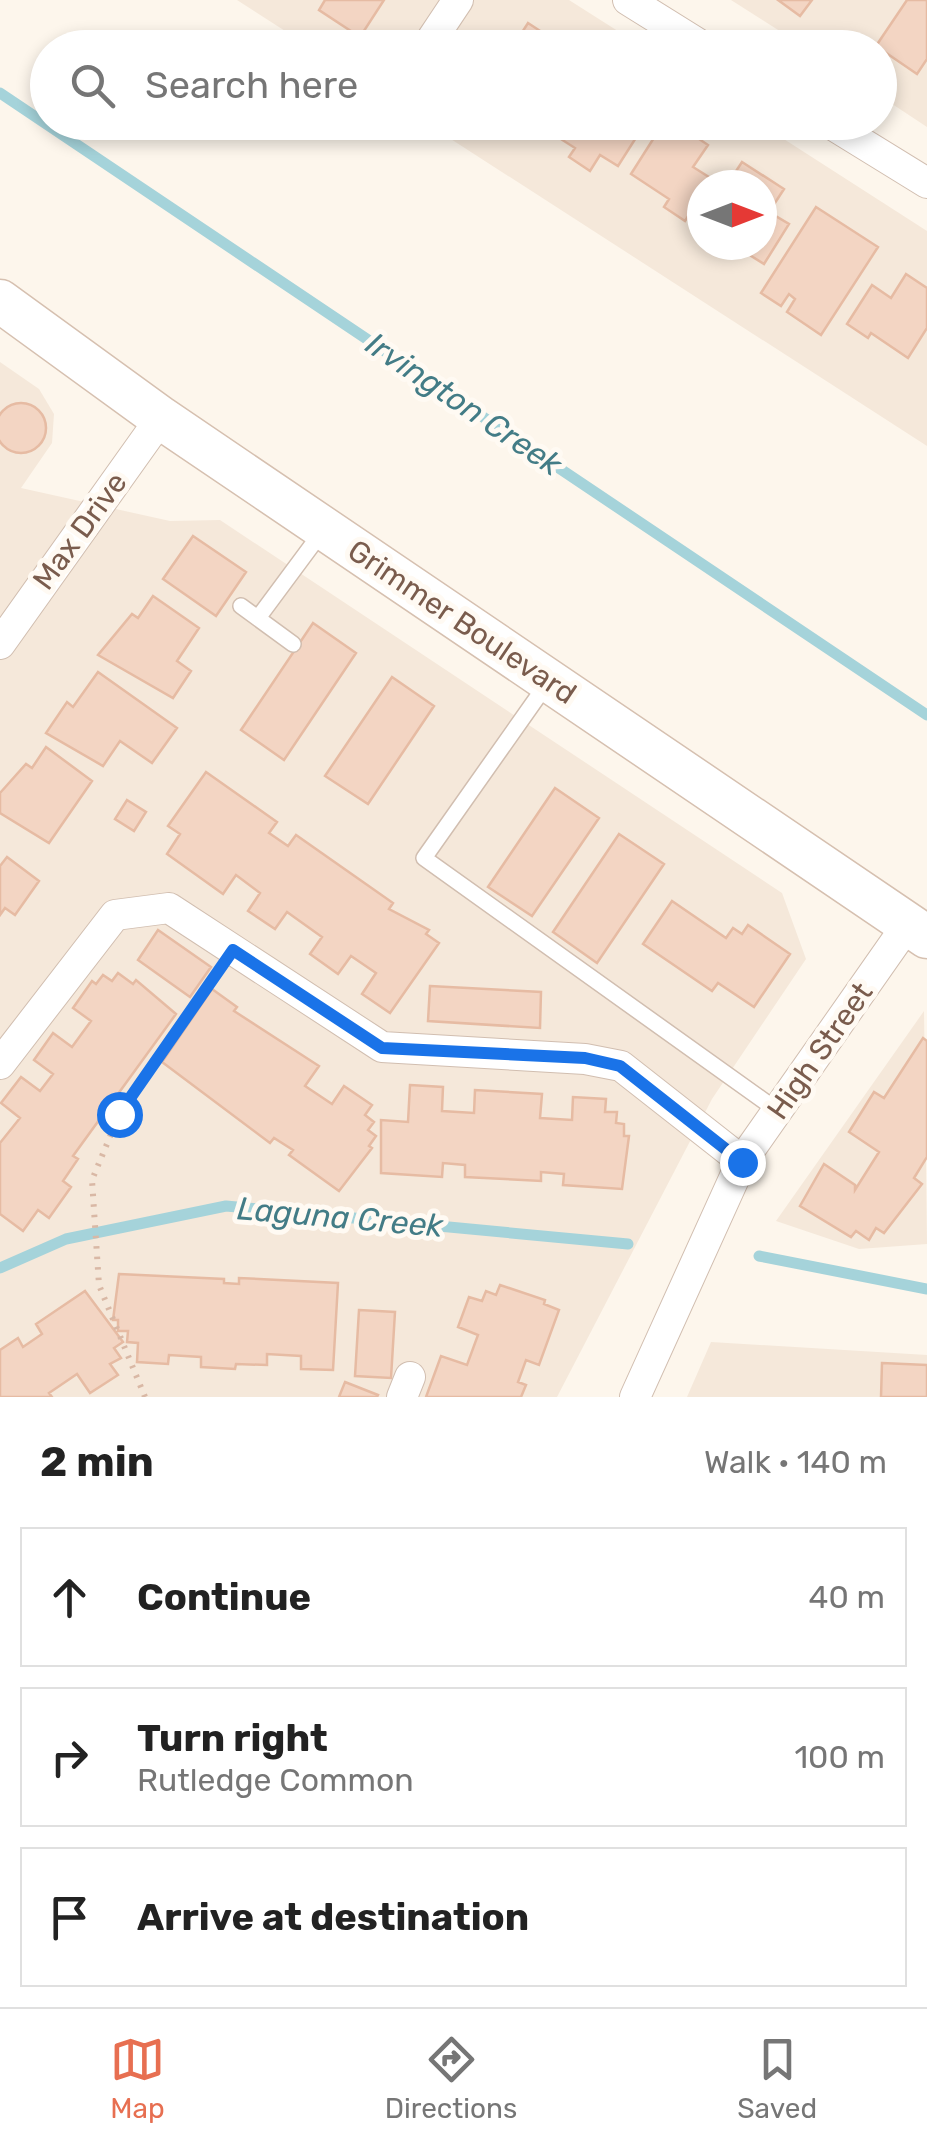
<!DOCTYPE html>
<html lang="en">
<head>
<meta charset="utf-8">
<style>
  :root { --surface:#fff; --page:#f6f6f6; --text:#222; --muted:#767676; --line:#e0e0e0; --accent:#e76f51 }
  body { margin:0; font-family:Rubik,sans-serif; background:var(--page); color:var(--text) }
  .compass { position:absolute; left:687px; top:170px; width:90px; height:90px; border-radius:50%; background:var(--surface); box-shadow:0 5px 15px #0003; rotate:90deg }
  .stop { position:absolute; width:30px; height:30px; margin:-22px; border:8px solid #1a73e8; border-radius:50%; background:#fff }
  .stop.end { background:#1a73e8; border-color:#fff; box-shadow:0 2px 10px #0008 }
  .list { margin:0; padding:0; list-style:none }
  h2 { display:flex; justify-content:space-between; align-items:center; height:130px; margin:0; padding:0 40px; font-size:42px }
  h2 small { font-size:32px; font-weight:400; color:var(--muted) }
  .list li { display:grid; grid-template-columns:65px 1fr auto; gap:30px; align-items:center; box-sizing:border-box; height:140px; margin:0 20px 20px; padding:0 20px; border:2px solid var(--line); border-radius:0px }
  .list b { display:block; font-size:38px; white-space:nowrap }
  .list p { margin:0; font-size:32px; white-space:nowrap; color:var(--muted) }
  .list em { font-size:32px; font-style:normal; color:var(--muted) }
  .icon { flex:none; width:55px; height:55px; fill:none; stroke:currentColor; stroke-width:2; stroke-linecap:round; stroke-linejoin:round }
  .map { position:relative; flex:none; width:927px; height:1397px; overflow:hidden }
  .search { position:absolute; background:var(--surface); box-shadow:0 5px 15px #0003; left:30px; right:30px; top:30px; height:110px; display:flex; align-items:center; gap:25px; box-sizing:border-box; padding:0 35px; border-radius:55px; color:var(--muted); font-size:38px }
  .sheet { height:610px; background:var(--surface) }
  nav { display:flex; justify-content:space-around; align-items:center; box-sizing:border-box; height:140px; border-top:2px solid var(--line); background:var(--surface); font-size:28px; color:var(--muted) }
  nav a { display:grid; justify-items:center; gap:5px }
  nav .on { color:var(--accent) }
  .map>svg:first-child { display:block }
  .residential { fill:#f5e8da; fill-rule:evenodd }
  .lines { fill:none; stroke-linecap:round; stroke-linejoin:round }
  .stream { stroke:#a5d3da; stroke-width:11 }
  .building { fill:#f3d5c3; stroke:#e6bba3; stroke-width:2.5 }
  .lane-casing { stroke:#d1beb0; stroke-width:18 }
  .street-casing { stroke:#d1beb0; stroke-width:32 }
  .secondary-casing { stroke:#d6c0b0; stroke-width:45 }
  .path { stroke:#d9b8a5; stroke-width:6; stroke-dasharray:2.5 8; stroke-linecap:butt }
  .lane { stroke:#fff; stroke-width:15 }
  .street { stroke:#fff; stroke-width:30 }
  .secondary { stroke:#fff; stroke-width:42 }
  .route { stroke:#1a73e8; stroke-width:12 }
  .labels { text-anchor:middle; stroke-width:10; stroke-linejoin:round; paint-order:stroke }
  .street-label { font-size:30px; fill:#7a5c4d; stroke:#fffaf3 }
  .water-label { font-size:32px; font-style:italic; fill:#437c86; stroke:#fffaf3 }
</style>
</head>
<body>
<div class="map">
<svg width="927" height="1397" viewBox="0 0 927 1397">
  <rect width="100%" height="100%" fill="#fdf6ec"/>
  <path class="residential" d="M 237,0 L 569,0 L 643,47 L 310,47 Z
    M 731,0 L 927,0 L 927,127 L 880,96 L 880,48 L 805,47 Z
    M 426,123 L 759,123 L 927,231 L 927,446 ZM 702,185 L 762,185 L 762,245 L 702,245 Z
    M 0,362 L 39,389 L 54,414 L 52,443 L 21,488 L 170,521 L 220,520 L 782,893 L 806,959 L 712,1099 L 557,1397 L 0,1397 Z
    M 924,1011 L 927,1244 L 859,1249 L 776,1221 Z
    M 711,1342 L 927,1355 L 927,1397 L 687,1397 Z"/>
  <g class="lines">
    <path class="stream" d="M 0,93 L 927,715
      M 759,1256 L 927,1289
      M 0,1268 L 66,1239 L 226,1206 L 628,1244"/>
  </g>
  <path class="building" d="M 325,0 L 384,0 L 360,37 L 319,10 Z
    M 778,0 L 812,0 L 800,16 Z
    M 907,0 L 927,0 L 927,59 L 917,74 L 876,46 Z
    M 528,23 L 566,48 L 512,48 Z
    M 561,122 L 646,122 L 618,166 L 600,155 L 590,171 L 569,157 L 575,148 L 553,134 Z
    M 664,122 L 674,122 L 708,145 L 693,167 L 712,179 L 702,185 L 702,195 L 685,221 L 664,207 L 669,199 L 631,174 Z
    M 742,162 L 784,189 L 769,212 L 789,224 L 764,264 L 740,249 L 762,245 L 762,185 L 727,185 Z
    M 816,207 L 878,247 L 821,335 L 787,312 L 795,299 L 789,294 L 781,306 L 761,293 Z
    M 906,274 L 927,288 L 927,328 L 908,358 L 871,333 L 868,338 L 847,324 L 872,285 L 891,298 Z
    M-4 428a25 25 0 1 1 50 0a25 25 0 1 1-50 0Z
    M 193,536 L 246,572 L 216,616 L 163,579 Z
    M 153,596 L 199,628 L 177,661 L 191,671 L 173,698 L 98,655 L 132,614 L 138,618 Z
    M 313,623 L 356,653 L 284,760 L 241,730 Z
    M 98,672 L 177,728 L 152,763 L 120,741 L 103,766 L 46,733 L 67,702 L 73,707 Z
    M 392,677 L 434,706 L 368,804 L 325,776 Z
    M 46,747 L 92,781 L 49,843 L 0,813 L 0,793 L 26,764 L 32,768 Z
    M 206,772 L 277,822 L 269,833 L 288,846 L 296,835 L 393,903 L 389,909 L 429,930 L 426,934 L 439,943 L 390,1013 L 362,994 L 376,973 L 351,956 L 338,974 L 310,954 L 322,937 L 287,912 L 275,929 L 248,911 L 260,893 L 236,875 L 223,894 L 167,854 L 180,834 L 168,826 Z
    M 555,788 L 599,818 L 532,916 L 488,887 Z
    M 127,800 L 146,812 L 134,831 L 115,819 Z
    M 619,834 L 664,864 L 597,963 L 553,932 Z
    M 7,857 L 39,881 L 15,915 L 5,908 L 0,915 L 0,866 Z
    M 672,901 L 726,938 L 733,928 L 742,934 L 748,925 L 790,954 L 754,1007 L 718,983 L 712,991 L 643,944 Z
    M 158,930 L 211,967 L 190,997 L 138,960 Z
    M 118,973 L 133,984 L 136,980 L 176,1014 L 73,1156 L 78,1159 L 63,1181 L 71,1187 L 49,1218 L 38,1210 L 23,1231 L 0,1214 L 0,1143 L 20,1118 L 1,1103 L 21,1077 L 40,1091 L 53,1074 L 34,1060 L 53,1033 L 72,1047 L 91,1021 L 73,1008 L 92,981 L 96,984 L 103,975 L 112,981 Z
    M 430,986 L 541,992 L 540,1028 L 428,1021 Z
    M 212,989 L 237,1007 L 234,1011 L 319,1066 L 305,1086 L 332,1104 L 344,1086 L 372,1105 L 365,1115 L 374,1122 L 368,1130 L 376,1136 L 369,1146 L 372,1148 L 339,1191 L 289,1155 L 293,1150 L 274,1138 L 270,1143 L 162,1062 Z
    M 923,1038 L 927,1041 L 927,1157 L 914,1178 L 922,1184 L 884,1233 L 876,1228 L 869,1240 L 856,1231 L 851,1237 L 800,1206 L 824,1164 L 855,1185 L 855,1190 L 879,1152 L 849,1132 L 874,1092 L 884,1098 Z
    M 410,1085 L 443,1087 L 442,1111 L 474,1113 L 475,1090 L 542,1094 L 540,1118 L 572,1120 L 573,1097 L 606,1099 L 605,1112 L 617,1112 L 616,1123 L 624,1124 L 624,1136 L 629,1136 L 622,1189 L 563,1185 L 564,1174 L 541,1172 L 541,1181 L 465,1177 L 465,1165 L 443,1163 L 442,1177 L 381,1173 L 381,1120 L 408,1122 Z
    M 119,1274 L 224,1279 L 224,1283 L 239,1284 L 239,1278 L 338,1283 L 333,1370 L 301,1369 L 301,1356 L 267,1354 L 267,1365 L 236,1364 L 235,1369 L 201,1367 L 201,1357 L 169,1355 L 168,1364 L 137,1362 L 138,1343 L 127,1342 L 128,1331 L 118,1331 L 118,1320 L 113,1320 Z
    M 500,1285 L 545,1300 L 544,1304 L 559,1310 L 539,1365 L 526,1360 L 518,1382 L 526,1385 L 521,1397 L 426,1397 L 441,1356 L 467,1365 L 478,1335 L 458,1327 L 469,1297 L 482,1301 L 486,1291 L 496,1295 Z
    M 85,1291 L 123,1342 L 114,1348 L 121,1358 L 110,1364 L 118,1375 L 90,1393 L 77,1374 L 49,1393 L 52,1397 L 0,1397 L 0,1350 L 18,1338 L 23,1347 L 42,1334 L 36,1324 Z
    M 359,1310 L 395,1312 L 391,1378 L 355,1376 Z
    M 882,1363 L 927,1365 L 927,1397 L 881,1397 Z
    M 345,1382 L 378,1395 L 377,1397 L 339,1397 Z"/>
  <g class="lines">
    <defs>
      <path id="lane" d="M 241,606 L 293,644
        M 258,618 L 324,529
        M 546,685 L 424,858 L 778,1111"/>
      <path id="street" d="M 628,0 L 705,48
        M 426,48 L 458,0
        M 828,122 L 927,183
        M 0,644 L 161,418
        M 0,1064 L 115,915 L 169,908 L 382,1047 L 585,1059 L 621,1066 L 742,1161
        M 402,1397 L 410,1377
        M 635,1397 L 742,1161 L 908,924"/>
      <path id="secondary" d="M 0,301 L 161,418 L 927,937"/>
    </defs>
    <use href="#lane" class="lane-casing"/>
    <use href="#street" class="street-casing"/>
    <use href="#secondary" class="secondary-casing"/>
    <path class="path" d="M 145,1397 L 99,1285 L 92,1180 L 119,1115 L 215,975"/>
    <use href="#lane" class="lane"/>
    <use href="#street" class="street"/>
    <use href="#secondary" class="secondary"/>
  </g>
  <g class="lines">
    <path class="route" d="M 119,1114 L 233,950 L 382,1048 L 585,1058 L 620,1066 L 742,1162"/>
  </g>
  <g class="labels">
    <g class="street-label">
      <text transform="translate(80 531) rotate(-54)" y="10">Max Drive</text>
      <text transform="translate(462 622) rotate(34)" y="10">Grimmer Boulevard</text>
      <text transform="translate(820 1051) rotate(-55)" y="10">High Street</text>
    </g>
    <g class="water-label">
      <text transform="translate(464 404) rotate(34)" y="11">Irvington Creek</text>
      <text transform="translate(340 1217) rotate(5)" y="11">Laguna Creek</text>
    </g>
  </g>
</svg>
<svg class="compass" viewBox="-18 -18 36 36"><path d="M0-13l5 13h-10z" fill="#e53935"/><path d="M0 13l5-13h-10z" fill="#767676"/></svg>
<div class="stop" style="left:119px;top:1114px"></div>
<div class="stop end" style="left:742px;top:1162px"></div>
<div class="search"><svg class="icon" aria-label="search" viewBox="0 0 24 24"><circle cx="10" cy="10" r="6"/><path d="M15 15l6 6"/></svg>Search here</div>
</div>
<section class="sheet">
<h2>2 min<small>Walk · 140 m</small></h2>
<ul class="list">
<li><svg class="icon" aria-label="ahead" viewBox="0 0 24 24"><path d="M12 20V5M6 11l6-6 6 6"/></svg><div><b>Continue</b></div><em>40 m</em></li>
<li><svg class="icon" aria-label="right" viewBox="0 0 24 24"><path d="M7 20v-9h11M14 6l5 5-5 5"/></svg><div><b>Turn right</b><p>Rutledge Common</p></div><em>100 m</em></li>
<li><svg class="icon" aria-label="arrive" viewBox="0 0 24 24"><path d="M6 21V4h12l-3 4 3 4H6"/></svg><div><b>Arrive at destination</b></div></li>
</ul>
</section>
<nav>
<a class="on"><svg class="icon" aria-label="map" viewBox="0 0 24 24"><path d="M3 6l6-2 6 2 6-2v14l-6 2-6-2-6 2zM9 4v14M15 6v14"/></svg>Map</a>
<a><svg class="icon" aria-label="directions" viewBox="0 0 24 24"><path d="M12 3l9 9-9 9-9-9zM9 14v-3h6M13 9l2 2-2 2"/></svg>Directions</a>
<a><svg class="icon" aria-label="saved" viewBox="0 0 24 24"><path d="M7 4h10v16l-5-4-5 4z"/></svg>Saved</a>
</nav>
</body>
</html>
